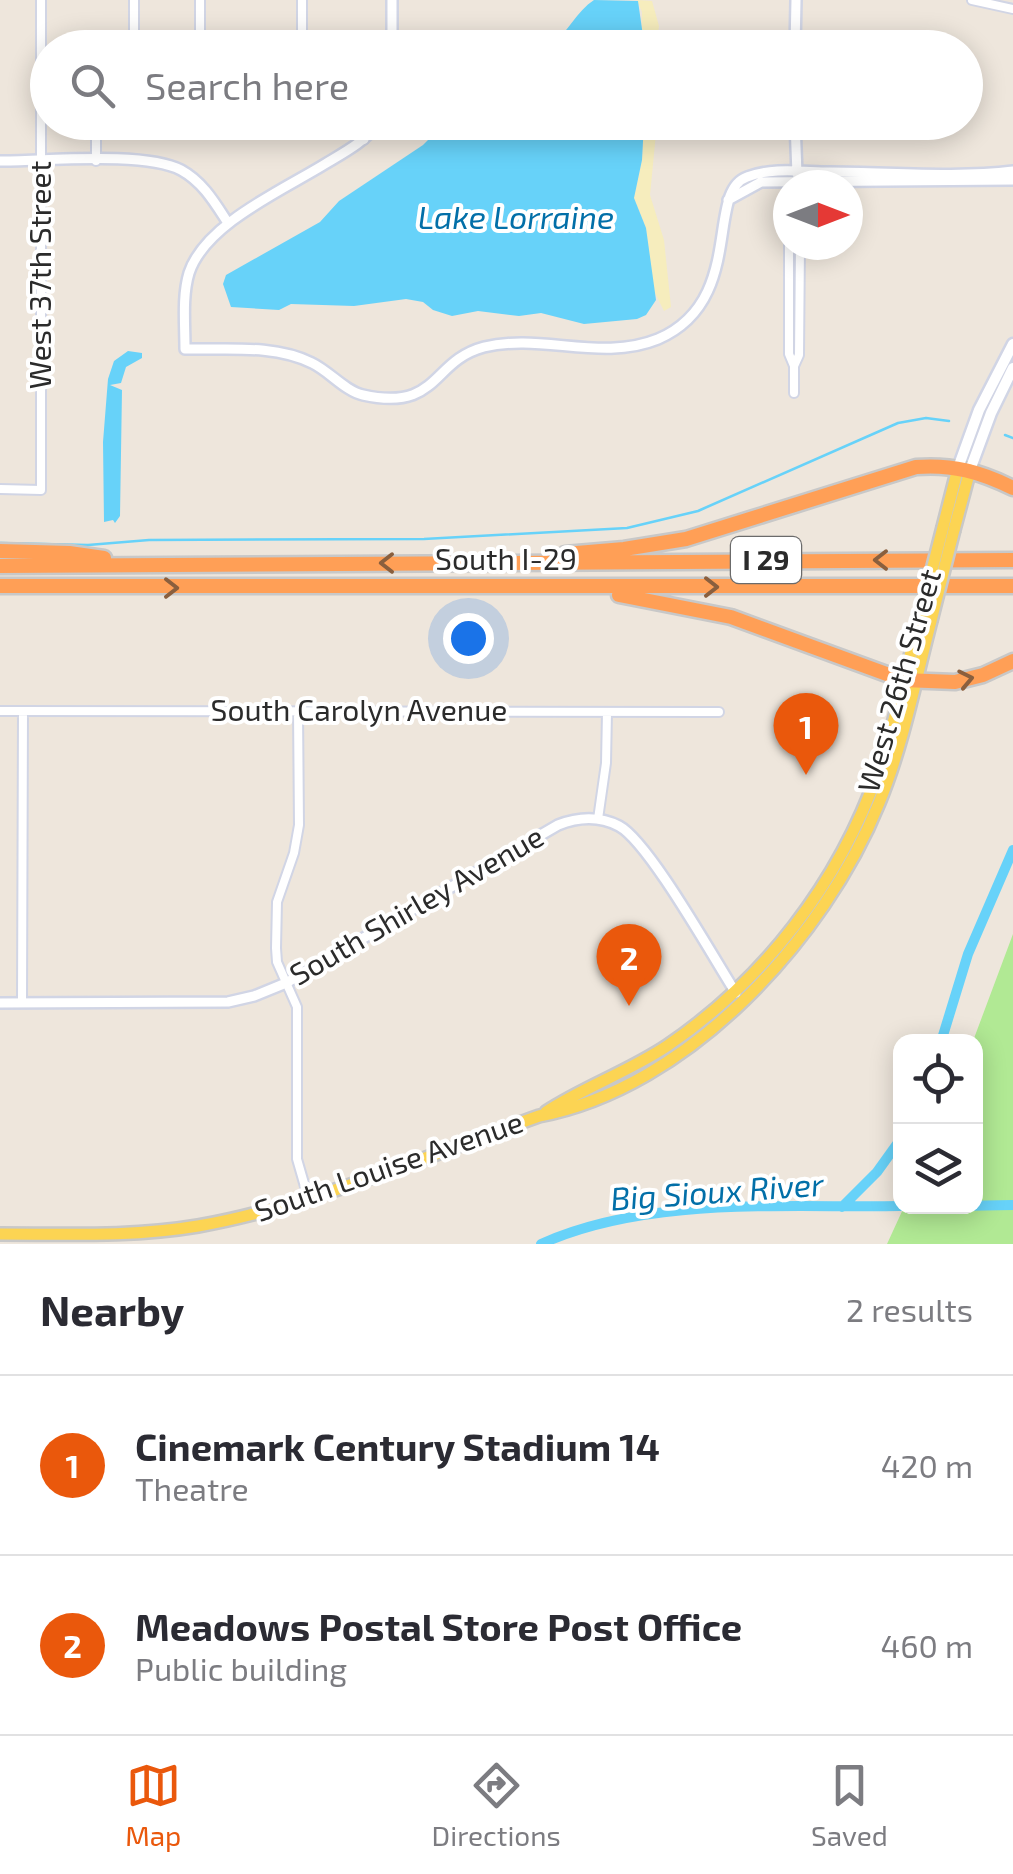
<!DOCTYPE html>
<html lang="en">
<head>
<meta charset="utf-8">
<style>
  :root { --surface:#fff; --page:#f7f7f7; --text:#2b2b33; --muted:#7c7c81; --line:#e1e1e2; --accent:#ea580c }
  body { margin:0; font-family:"Exo 2",sans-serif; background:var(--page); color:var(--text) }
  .controls { position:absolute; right:30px; bottom:30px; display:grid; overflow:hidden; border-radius:20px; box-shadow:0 5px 25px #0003 }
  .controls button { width:90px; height:90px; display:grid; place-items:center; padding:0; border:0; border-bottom:2px solid var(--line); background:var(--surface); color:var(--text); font:50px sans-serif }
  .compass { position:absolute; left:773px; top:170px; width:90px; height:90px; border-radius:50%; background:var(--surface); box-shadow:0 5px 25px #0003; rotate:90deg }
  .you { position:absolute; left:468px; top:638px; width:35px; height:35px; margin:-25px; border:8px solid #fff; border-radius:50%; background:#1a73e8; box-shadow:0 0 0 15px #1a73e833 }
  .badge { display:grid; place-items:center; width:65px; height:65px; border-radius:50%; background:var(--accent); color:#fff; font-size:32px; font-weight:700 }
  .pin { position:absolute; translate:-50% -82px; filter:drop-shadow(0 2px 5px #0008) }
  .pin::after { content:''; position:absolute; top:52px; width:35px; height:30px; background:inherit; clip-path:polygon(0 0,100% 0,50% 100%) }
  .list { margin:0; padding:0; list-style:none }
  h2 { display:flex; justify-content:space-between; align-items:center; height:130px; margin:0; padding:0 40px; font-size:42px }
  h2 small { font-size:32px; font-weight:400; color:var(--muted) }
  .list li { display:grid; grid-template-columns:65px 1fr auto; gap:30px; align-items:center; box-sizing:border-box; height:180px; padding:0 40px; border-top:2px solid var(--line) }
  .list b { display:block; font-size:38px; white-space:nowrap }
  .list p { margin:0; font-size:32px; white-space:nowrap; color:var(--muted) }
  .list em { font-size:32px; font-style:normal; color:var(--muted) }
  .icon { flex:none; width:55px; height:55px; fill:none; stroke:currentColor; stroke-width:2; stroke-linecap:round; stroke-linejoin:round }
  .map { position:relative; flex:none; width:1013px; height:1244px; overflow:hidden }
  .search { position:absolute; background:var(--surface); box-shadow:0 5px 25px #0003; left:30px; right:30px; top:30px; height:110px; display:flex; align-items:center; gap:25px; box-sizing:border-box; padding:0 35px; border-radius:55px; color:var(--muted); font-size:38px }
  .sheet { height:490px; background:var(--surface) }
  nav { display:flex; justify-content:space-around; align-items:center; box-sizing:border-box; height:140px; border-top:2px solid var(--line); background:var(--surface); font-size:28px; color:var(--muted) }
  nav a { display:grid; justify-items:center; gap:5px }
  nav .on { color:var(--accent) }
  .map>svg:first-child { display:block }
  .green { fill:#b1e994 }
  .sand { fill:#f6edbd }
  .water { fill:#67d2f9 }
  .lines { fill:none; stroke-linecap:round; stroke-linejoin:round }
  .stream { stroke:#67d2f9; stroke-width:2.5 }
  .river { stroke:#67d2f9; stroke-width:10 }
  .minor-casing { stroke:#d1d5e5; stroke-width:12 }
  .tertiary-casing { stroke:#d1d5e5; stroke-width:14 }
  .secondary-casing { stroke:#d1d5e5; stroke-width:15 }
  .primary-casing { stroke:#c8c8c8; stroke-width:16 }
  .motorway-casing { stroke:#c8c8c8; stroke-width:19 }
  .minor { stroke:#fff; stroke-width:8 }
  .tertiary { stroke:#fff; stroke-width:9 }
  .secondary { stroke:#fff; stroke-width:10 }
  .primary { stroke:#fcd453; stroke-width:11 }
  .motorway { stroke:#ff9f56; stroke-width:14 }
  .primary-bridge-casing { stroke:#c8c8c8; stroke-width:16; stroke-linecap:butt }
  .primary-bridge { stroke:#fcd453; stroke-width:11 }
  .oneway { stroke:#8a5f3e }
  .labels { text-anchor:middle; stroke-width:8; stroke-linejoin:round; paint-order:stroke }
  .shield { fill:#fff; stroke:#6b6b6b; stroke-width:2.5 }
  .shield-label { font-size:28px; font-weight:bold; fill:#2b2b2b }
  .street-label { font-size:30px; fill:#2b2b2b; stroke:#fff }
  .water-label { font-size:32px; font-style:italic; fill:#026fa8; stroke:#fff }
</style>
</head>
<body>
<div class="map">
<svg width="1013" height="1244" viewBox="0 0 1013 1244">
  <rect width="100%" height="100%" fill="#eee6dc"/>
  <path class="green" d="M 1013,934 L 1013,1244 L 887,1244 L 904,1207 L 976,1206 L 973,1041 Z"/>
  <path class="sand" d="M 637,0 L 652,1 L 659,26 L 656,47 L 641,47 L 642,12 Z
    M 644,123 L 657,123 L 650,195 L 664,240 L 671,307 L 664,311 L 654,291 L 646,228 L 634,198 L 642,160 Z"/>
  <path class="water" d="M 594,0 L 638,1 L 643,36 L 641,47 L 550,47 C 567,33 577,11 594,0 Z
    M 445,123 L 644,123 L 642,160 L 634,198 L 646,228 L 656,300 L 646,315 L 637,319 L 584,324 L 541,313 L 519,316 L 478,311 L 452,316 L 433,310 L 423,302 L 406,299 L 354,306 L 291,304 L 279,310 L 231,307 L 223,284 L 226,275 L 320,222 L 339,201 L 423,145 Z
    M 128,351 L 142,353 L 142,358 L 126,367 L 121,383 L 110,385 L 122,390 L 120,516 L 115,523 L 113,520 L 104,522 L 103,442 L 108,379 L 114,361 Z"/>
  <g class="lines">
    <path class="stream" d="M 1005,435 L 1013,438
      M 0,543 L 88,545 L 149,540 L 424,539 L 627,528 L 698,511 L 898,423 L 926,418 L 949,421"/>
    <path class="river" d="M 941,1042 L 968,954 L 1013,850
      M 958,1206 L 1013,1205
      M 842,1207 L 877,1172 L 900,1140
      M 541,1244 C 647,1196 785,1208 900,1206"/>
    <defs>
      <path id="minor" d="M 200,0 L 200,48
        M 972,0 L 1013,9
        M 134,48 L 134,0
        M 302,48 L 302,0
        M 349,122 L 364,140
        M 96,161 L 96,122
        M 789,245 L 789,354 L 794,366
        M 794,393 L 794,366 L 799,355 L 800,245
        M 0,489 L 41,490 L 41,0
        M 0,711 L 719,712
        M 298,711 L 299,825 L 294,853 L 277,902 L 276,948 L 277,962 L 297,1007 L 297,1159 L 308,1197
        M 598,819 L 606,763 L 607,712
        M 22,1003 L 23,711"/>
      <path id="tertiary" d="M 392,0 L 392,48
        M 795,48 L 796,0
        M 379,122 C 365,142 345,152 325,164 C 283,190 205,224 189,273 C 182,296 185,325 185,349 C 226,350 274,344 312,363 C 329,371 345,391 363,395 C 439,412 431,361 484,347 C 541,333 602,362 658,339 C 746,301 705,192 747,177 C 772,167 804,172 830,172 C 890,172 954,178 1013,171
        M 795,122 L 797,174
        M 0,161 C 45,161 145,151 181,170 C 203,182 215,203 228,223
        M 728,200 L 761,182 L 1013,180
        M 0,1003 L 228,1002 L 254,996 L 286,983 L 558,825 C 578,817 600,816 619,826 C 649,842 714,959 736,993"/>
      <path id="secondary" d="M 958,468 L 979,410 L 1013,344
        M 970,470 L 991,413 L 1013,368"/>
      <path id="primary" d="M 943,527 L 958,468
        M 954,530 L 970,470
        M 546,1112 C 584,1087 628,1072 667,1046 C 764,980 839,883 878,772 C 896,722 906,668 920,617
        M 0,1234 C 66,1234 133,1237 198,1226 C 311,1206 430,1155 539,1116 C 688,1088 824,939 879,803 C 903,745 915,682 931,621"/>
      <path id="motorway" d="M 0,551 L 69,553 L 104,558
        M 565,554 L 624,549 L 686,539 L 916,467 C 952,464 981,472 1013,488
        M 0,566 L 1013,560
        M 0,586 L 1013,586
        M 619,595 L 731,617 L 903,680 L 955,682 L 983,675 L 1013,661"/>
    </defs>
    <use href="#minor" class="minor-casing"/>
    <use href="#tertiary" class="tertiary-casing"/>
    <use href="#secondary" class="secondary-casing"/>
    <use href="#primary" class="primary-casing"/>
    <use href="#motorway" class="motorway-casing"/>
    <use href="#minor" class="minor"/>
    <use href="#tertiary" class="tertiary"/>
    <use href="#secondary" class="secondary"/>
    <use href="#primary" class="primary"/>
    <use href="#motorway" class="motorway"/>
    <defs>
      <path id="primary-bridge" d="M 920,617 L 943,527
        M 931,621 L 954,530"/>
    </defs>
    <use href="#primary-bridge" class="primary-bridge-casing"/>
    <use href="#primary-bridge" class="primary-bridge"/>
  </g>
  <defs><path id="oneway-chevron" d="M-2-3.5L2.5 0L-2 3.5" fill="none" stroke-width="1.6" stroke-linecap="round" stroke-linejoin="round" transform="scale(2.5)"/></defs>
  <g class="oneway">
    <use href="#oneway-chevron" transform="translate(881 560) rotate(180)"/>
    <use href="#oneway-chevron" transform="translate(387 563) rotate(180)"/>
    <use href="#oneway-chevron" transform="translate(711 587)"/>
    <use href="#oneway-chevron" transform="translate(171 588)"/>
    <use href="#oneway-chevron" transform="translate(966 679) rotate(-12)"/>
  </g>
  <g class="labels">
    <rect class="shield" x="731" y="537" width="70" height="46" rx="8"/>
    <g class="shield-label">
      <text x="766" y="570">I 29</text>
    </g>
    <g class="street-label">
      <text transform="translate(41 275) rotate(-90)" y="10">West 37th Street</text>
      <text x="506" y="570">South I-29</text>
      <text transform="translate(900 681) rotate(-74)" y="10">West 26th Street</text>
      <text x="359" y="721">South Carolyn Avenue</text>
      <text transform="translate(417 906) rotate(-30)" y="10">South Shirley Avenue</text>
      <text transform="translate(389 1167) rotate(-19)" y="10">South Louise Avenue</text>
    </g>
    <g class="water-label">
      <text x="516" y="229">Lake Lorraine</text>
      <text transform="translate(717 1192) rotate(-4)" y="11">Big Sioux River</text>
    </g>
  </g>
</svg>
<div class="controls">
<button><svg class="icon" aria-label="locate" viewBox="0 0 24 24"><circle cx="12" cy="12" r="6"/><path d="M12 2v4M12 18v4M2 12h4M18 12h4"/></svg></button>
<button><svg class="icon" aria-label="layers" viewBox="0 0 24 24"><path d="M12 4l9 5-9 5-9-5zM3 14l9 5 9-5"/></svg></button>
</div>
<svg class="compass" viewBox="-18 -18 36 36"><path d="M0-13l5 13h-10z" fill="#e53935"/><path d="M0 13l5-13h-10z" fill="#7c7c81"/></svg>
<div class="you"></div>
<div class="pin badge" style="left:806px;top:775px">1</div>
<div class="pin badge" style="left:629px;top:1006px">2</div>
<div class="search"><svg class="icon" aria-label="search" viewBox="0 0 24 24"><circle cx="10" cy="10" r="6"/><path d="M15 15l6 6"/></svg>Search here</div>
</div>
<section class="sheet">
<h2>Nearby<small>2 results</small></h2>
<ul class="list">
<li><span class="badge">1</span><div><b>Cinemark Century Stadium 14</b><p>Theatre</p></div><em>420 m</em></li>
<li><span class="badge">2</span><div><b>Meadows Postal Store Post Office</b><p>Public building</p></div><em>460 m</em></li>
</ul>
</section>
<nav>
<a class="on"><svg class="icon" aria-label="map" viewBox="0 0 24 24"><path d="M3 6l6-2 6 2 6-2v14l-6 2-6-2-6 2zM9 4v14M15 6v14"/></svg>Map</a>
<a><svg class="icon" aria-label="directions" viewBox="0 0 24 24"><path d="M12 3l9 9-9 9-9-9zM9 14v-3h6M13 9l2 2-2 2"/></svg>Directions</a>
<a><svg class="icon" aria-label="saved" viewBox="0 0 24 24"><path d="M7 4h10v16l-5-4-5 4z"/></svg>Saved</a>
</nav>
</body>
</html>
